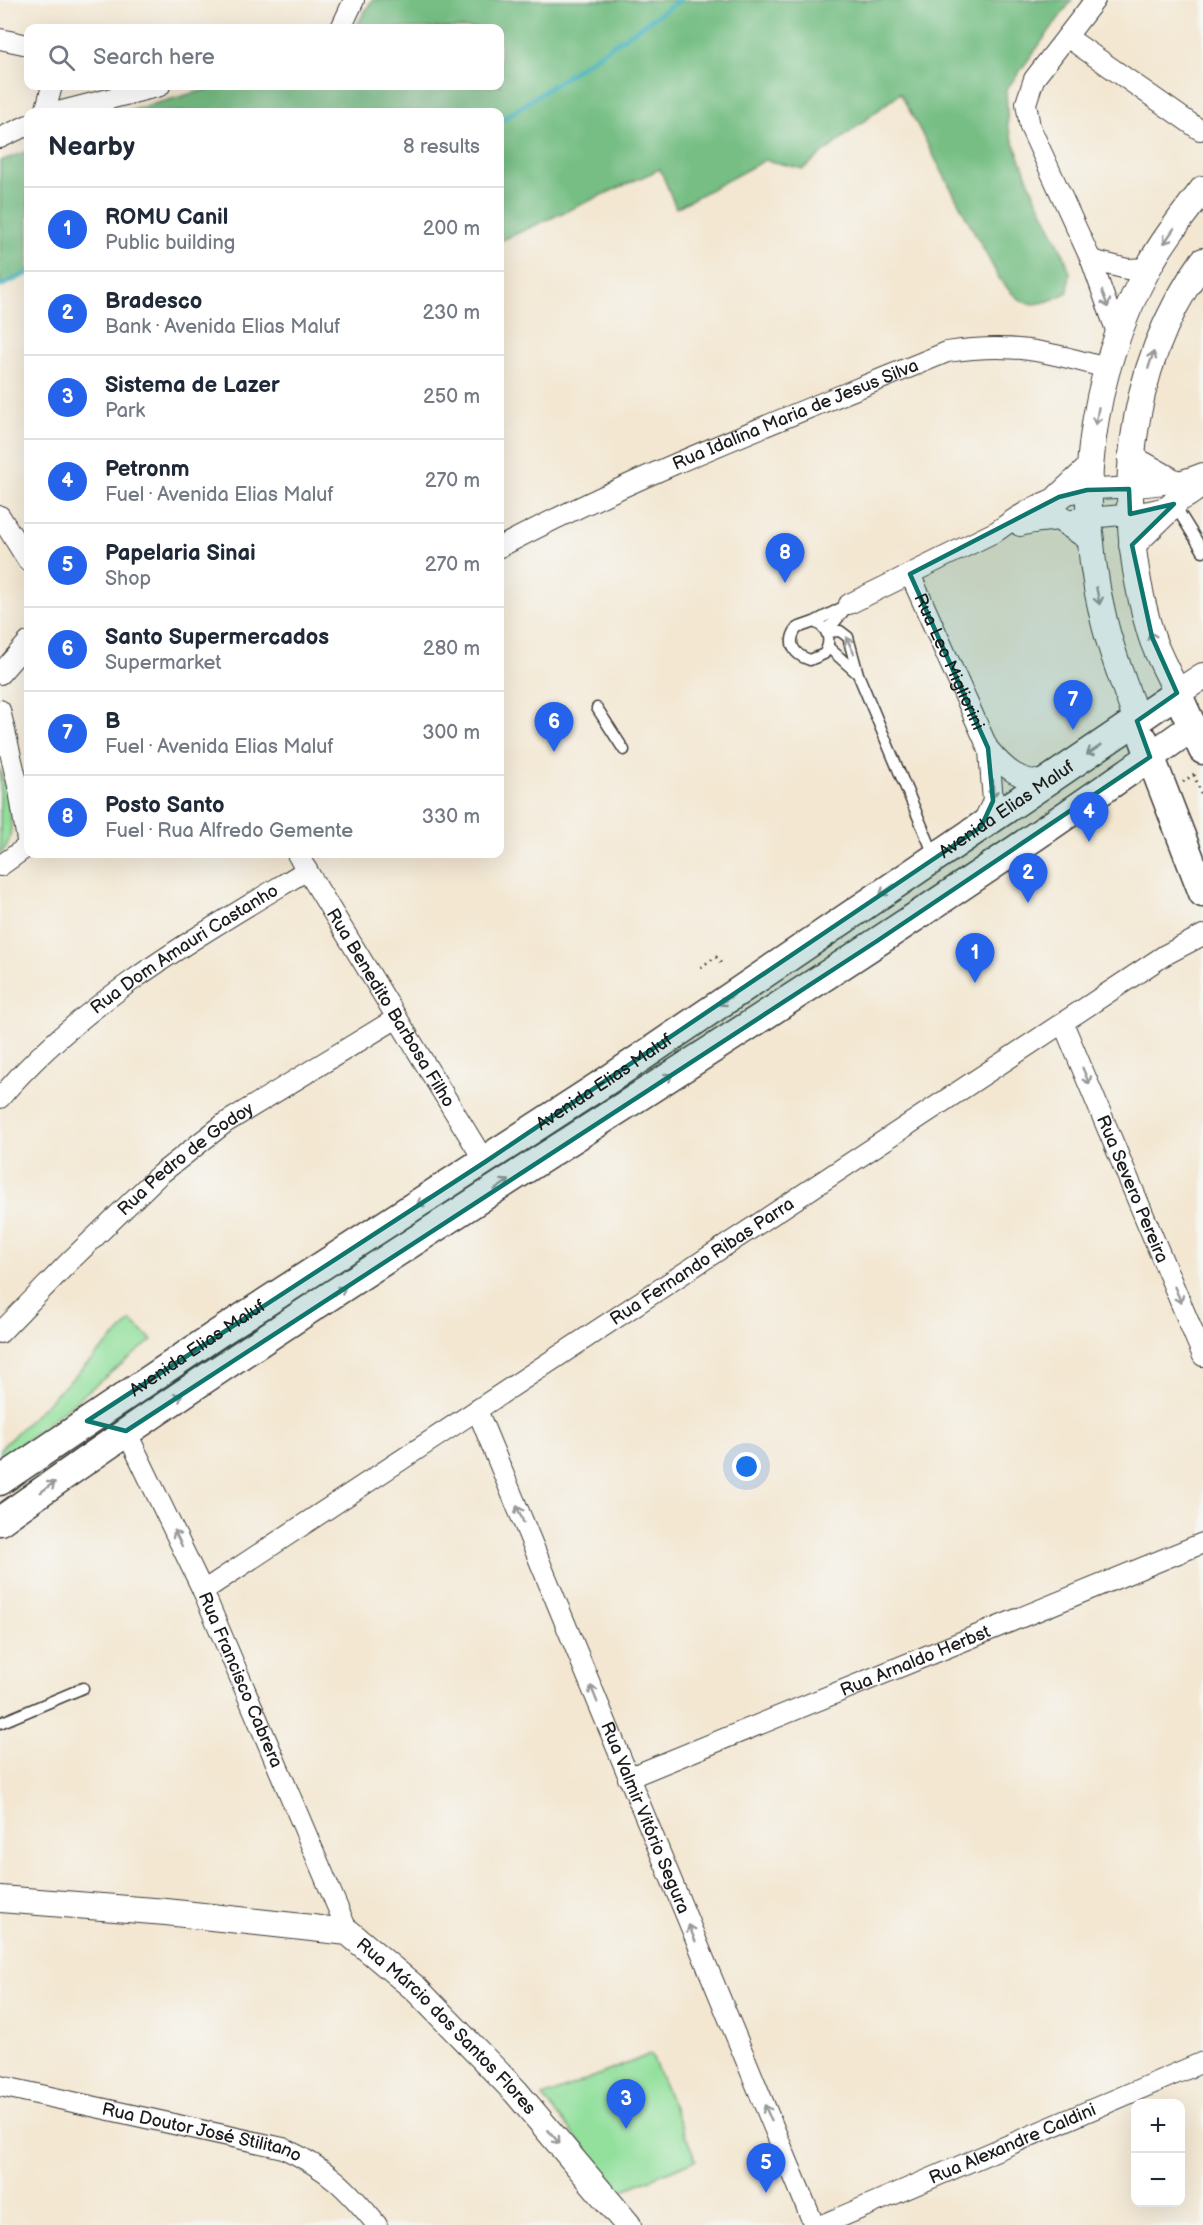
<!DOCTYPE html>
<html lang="en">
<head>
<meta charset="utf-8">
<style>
  :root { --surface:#fff; --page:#f6f6f7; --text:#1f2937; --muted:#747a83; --line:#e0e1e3; --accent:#2563eb }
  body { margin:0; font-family:"Balsamiq Sans",sans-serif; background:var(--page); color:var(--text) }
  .controls { position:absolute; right:18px; bottom:18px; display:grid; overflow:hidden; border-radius:12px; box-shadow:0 6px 24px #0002 }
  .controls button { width:54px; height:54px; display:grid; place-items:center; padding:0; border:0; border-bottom:2px solid var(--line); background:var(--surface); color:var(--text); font:30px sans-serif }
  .you { position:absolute; left:747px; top:1467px; width:21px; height:21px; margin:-15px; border:4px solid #fff; border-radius:50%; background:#1a73e8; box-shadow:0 0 0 9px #1a73e833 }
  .badge { display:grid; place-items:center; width:39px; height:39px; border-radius:50%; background:var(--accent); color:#fff; font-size:20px; font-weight:700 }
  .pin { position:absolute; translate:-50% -50px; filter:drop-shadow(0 2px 3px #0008) }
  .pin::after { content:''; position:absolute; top:32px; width:21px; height:18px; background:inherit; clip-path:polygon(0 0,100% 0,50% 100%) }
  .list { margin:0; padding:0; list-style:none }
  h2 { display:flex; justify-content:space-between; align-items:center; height:78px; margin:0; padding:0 24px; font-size:26px }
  h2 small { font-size:20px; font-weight:400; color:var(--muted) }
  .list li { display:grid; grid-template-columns:39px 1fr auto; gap:18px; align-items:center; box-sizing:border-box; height:84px; padding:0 24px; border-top:2px solid var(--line) }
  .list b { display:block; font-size:22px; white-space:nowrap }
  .list p { margin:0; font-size:20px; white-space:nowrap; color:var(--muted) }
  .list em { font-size:20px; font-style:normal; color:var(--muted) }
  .icon { flex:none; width:33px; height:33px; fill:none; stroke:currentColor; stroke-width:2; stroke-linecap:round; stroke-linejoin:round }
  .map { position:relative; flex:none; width:1203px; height:2225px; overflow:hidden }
  .search { position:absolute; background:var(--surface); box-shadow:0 6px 24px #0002; left:24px; top:24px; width:480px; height:66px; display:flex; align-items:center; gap:15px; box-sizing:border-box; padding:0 21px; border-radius:12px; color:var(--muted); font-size:22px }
  .panel { position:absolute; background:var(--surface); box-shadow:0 6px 24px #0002; left:24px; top:108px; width:480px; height:750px; border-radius:12px }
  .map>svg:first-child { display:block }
  .green { fill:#93e09d; stroke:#587e5c; stroke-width:1.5 }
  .forest { fill:#76be84; stroke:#496d50; stroke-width:1.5 }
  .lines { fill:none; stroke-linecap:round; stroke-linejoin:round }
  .stream { stroke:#41b0bc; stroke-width:5 }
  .service-casing { stroke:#3c3a37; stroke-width:13 }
  .minor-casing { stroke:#3c3a37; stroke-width:22 }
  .tertiary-casing { stroke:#3c3a37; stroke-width:28 }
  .secondary-casing { stroke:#3c3a37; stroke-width:31 }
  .path { stroke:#3c3a37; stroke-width:3; stroke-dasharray:1.5 4.5; stroke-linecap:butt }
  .service { stroke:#fff; stroke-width:10 }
  .minor { stroke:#fff; stroke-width:20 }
  .tertiary { stroke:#fff; stroke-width:26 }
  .secondary { stroke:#fff; stroke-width:28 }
  .oneway { stroke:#999 }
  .marked { fill:#0f766e; fill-opacity:0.2; stroke:#0f766e; stroke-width:4.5; stroke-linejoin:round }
  .labels { text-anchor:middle; stroke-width:4.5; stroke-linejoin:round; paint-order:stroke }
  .street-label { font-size:18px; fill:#1c1c1c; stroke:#f6f6f2 }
</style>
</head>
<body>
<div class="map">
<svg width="1203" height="2225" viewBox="0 0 1203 2225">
  <rect width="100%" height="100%" fill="#f6f6f2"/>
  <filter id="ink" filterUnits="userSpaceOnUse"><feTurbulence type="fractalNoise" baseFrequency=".0167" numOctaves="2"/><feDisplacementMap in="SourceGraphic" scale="12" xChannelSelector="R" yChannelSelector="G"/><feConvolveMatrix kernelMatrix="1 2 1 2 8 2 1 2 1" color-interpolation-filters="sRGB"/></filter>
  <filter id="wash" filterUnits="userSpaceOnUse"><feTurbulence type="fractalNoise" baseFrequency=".008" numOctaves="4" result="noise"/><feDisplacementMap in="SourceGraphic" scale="24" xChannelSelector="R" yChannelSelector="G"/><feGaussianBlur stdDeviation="1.35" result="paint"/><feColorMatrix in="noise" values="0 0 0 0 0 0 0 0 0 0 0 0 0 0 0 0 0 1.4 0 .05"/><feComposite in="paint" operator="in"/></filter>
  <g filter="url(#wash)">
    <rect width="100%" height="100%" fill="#f3e7d2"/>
    <path class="green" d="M 0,768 C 5,793 22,834 0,854 Z
      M 131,1321 L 152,1340 L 0,1461 L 0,1449 Z
      M 651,2054 L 696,2160 L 621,2191 L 543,2097 Z"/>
    <path class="forest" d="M 372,0 L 1072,0 L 1006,90 L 1008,127 L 1031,187 L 1064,255 L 1070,273 L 1068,292 C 1033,310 1023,309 999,278 L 900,93 L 803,169 L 765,160 L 676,208 L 660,169 L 500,241 L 500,112 L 124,112 L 219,86 L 500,86 L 500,28 L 355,28 Z
      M 28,151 L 28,273 L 0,286 L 0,161 Z"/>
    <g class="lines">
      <path class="stream" d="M 500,121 L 680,0
        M 0,286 L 28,273"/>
    </g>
  </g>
  <g filter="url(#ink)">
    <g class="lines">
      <defs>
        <path id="service" d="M 1174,504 L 1203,551
          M 814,622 C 829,628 832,641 824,654 L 810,660 C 794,655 786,643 797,628 L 814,622 L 849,604
          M 825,629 L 834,623 L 847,607
          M 827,632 L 840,631 L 848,637 L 858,674 L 935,857
          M 828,647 L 858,674
          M 597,708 L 624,750
          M 0,1723 L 83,1688"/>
        <g id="minor">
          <path d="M 341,28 L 354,0"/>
          <path d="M 1067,37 L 1200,130"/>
          <path d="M 0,39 L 28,45"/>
          <path d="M 45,112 L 52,86"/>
          <path d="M 58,112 L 160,86"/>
          <path d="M 0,138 L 28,125"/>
          <path d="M 1091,260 L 1030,127 L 1026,103 L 1034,79 L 1095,0"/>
          <path d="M 1118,336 L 1091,260 L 1127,269 L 1148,268"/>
          <path d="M 0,516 L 28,561"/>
          <path d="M 1020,526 C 1071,512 1166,526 1203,485"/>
          <path id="s1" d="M 500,547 C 644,471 797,414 947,352 C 1012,342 1045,351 1106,368"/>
          <path id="s2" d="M 910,574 L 988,748 C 1006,770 1020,782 1049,781"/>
          <path d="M 849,604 L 997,531 C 1022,512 1056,493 1089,490 C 1129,486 1165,489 1203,473"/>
          <path d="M 0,674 L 28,642"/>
          <path d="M 0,710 L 19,790 L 28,847"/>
          <path d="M 982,824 L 993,801 L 989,751"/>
          <path id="s3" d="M 297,854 L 485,1162"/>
          <path d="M 0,866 L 28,846"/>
          <path id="s4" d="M 1063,1023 L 1203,1356"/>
          <path id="s5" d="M 0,1098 C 81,1002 200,935 307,870"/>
          <path id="s6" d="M 0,1333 L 69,1262 L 159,1175 L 225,1123 L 397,1018"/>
          <path id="s7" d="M 477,1410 L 814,2225"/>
          <path id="s8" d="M 126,1431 L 203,1591 L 348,1932"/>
          <path id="s9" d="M 203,1591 L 1165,955 L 1203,935"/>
          <path id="s10" d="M 628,1778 L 1203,1543"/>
          <path id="s11" d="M 0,2086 L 283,2148 C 328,2169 346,2187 377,2225"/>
          <path id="s12" d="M 822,2225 L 1203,2062"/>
        </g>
        <g id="tertiary">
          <path d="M 1203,261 C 1125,369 1113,509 1151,635 C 1157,655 1169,674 1177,693 L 1203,676"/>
          <path d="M 1131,458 L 1175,483"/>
          <path d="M 1059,497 L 1088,470"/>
          <path d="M 1060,518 L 1090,538"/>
          <path d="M 1132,545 L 1174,504"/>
          <path d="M 1137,721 C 1126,688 1112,655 1104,621 C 1074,500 1089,378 1148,268 C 1163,240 1184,214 1203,189"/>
          <path id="s13" d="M 0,1899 L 166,1912 L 348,1932 L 416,1989 L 516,2092 L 628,2225"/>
        </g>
        <g id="secondary">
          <path d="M 1144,740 L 1203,893"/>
          <path id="s14" d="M 0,1481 L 217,1334 L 608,1080 L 1177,693 L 1203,750"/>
          <path d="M 0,1521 C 388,1243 804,1005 1192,727"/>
        </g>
      </defs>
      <use href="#service" class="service-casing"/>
      <use href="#minor" class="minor-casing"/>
      <use href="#tertiary" class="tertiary-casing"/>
      <use href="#secondary" class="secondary-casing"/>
      <path class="path" d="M 1194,775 L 1203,798
        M 1183,782 L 1197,772
        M 701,967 L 716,957 L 723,966"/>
      <use href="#service" class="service"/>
      <use href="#minor" class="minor"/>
      <use href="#tertiary" class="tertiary"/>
      <use href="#secondary" class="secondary"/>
    </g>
    <defs><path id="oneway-shaft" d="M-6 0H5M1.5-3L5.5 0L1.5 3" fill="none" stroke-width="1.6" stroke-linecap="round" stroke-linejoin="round" transform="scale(1.5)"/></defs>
    <g class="oneway">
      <use href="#oneway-shaft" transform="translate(1169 236) rotate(124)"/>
      <use href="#oneway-shaft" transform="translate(1105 299) rotate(70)"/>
      <use href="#oneway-shaft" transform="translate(1151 360) rotate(-72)"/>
      <use href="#oneway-shaft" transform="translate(1097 416) rotate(100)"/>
      <use href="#oneway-shaft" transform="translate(1098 596) rotate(79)"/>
      <use href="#oneway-shaft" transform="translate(1153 640) rotate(-111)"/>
      <use href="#oneway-shaft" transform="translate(850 645) rotate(-115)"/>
      <use href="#oneway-shaft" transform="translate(1094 750) rotate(146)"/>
      <use href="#oneway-shaft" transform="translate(993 789) rotate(90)"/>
      <use href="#oneway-shaft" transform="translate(887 890) rotate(145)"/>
      <use href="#oneway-shaft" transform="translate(726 1000) rotate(146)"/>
      <use href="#oneway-shaft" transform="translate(1086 1076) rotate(67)"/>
      <use href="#oneway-shaft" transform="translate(665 1079) rotate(-33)"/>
      <use href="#oneway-shaft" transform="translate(502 1185) rotate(-33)"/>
      <use href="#oneway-shaft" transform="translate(424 1201) rotate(148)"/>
      <use href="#oneway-shaft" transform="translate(338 1292) rotate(-33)"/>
      <use href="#oneway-shaft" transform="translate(1178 1295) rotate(67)"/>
      <use href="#oneway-shaft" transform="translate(175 1399) rotate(-33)"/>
      <use href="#oneway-shaft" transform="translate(48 1487) rotate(-36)"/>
      <use href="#oneway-shaft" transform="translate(520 1514) rotate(-112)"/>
      <use href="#oneway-shaft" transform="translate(178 1538) rotate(-116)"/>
      <use href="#oneway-shaft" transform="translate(594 1694) rotate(-112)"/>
      <use href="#oneway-shaft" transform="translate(692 1933) rotate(-112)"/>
      <use href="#oneway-shaft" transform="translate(768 2113) rotate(-113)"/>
      <use href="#oneway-shaft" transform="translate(554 2137) rotate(50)"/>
    </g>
  </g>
  <path class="marked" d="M 1129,489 L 1130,514 L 1174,504 L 1132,545 L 1152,637 L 1177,693 L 1137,721 L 1150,757 L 877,941 L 126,1431 L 87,1421 L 485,1162 L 981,827 L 993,801 L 988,748 L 910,574 L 1059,497 L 1087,490 Z"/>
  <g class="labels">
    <g class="street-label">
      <text dy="6" stroke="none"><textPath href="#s1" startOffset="324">Rua Idalina Maria de Jesus Silva</textPath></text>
      <text dy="6" stroke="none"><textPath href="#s2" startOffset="96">Rua Leo Migliorini</textPath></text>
      <text dy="6" stroke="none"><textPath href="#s14" startOffset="1210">Avenida Elias Maluf</textPath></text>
      <text dy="6" stroke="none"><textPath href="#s5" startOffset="238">Rua Dom Amauri Castanho</textPath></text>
      <text dy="6" stroke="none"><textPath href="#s3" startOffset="180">Rua Benedito Barbosa Filho</textPath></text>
      <text dy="6" stroke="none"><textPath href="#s14" startOffset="724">Avenida Elias Maluf</textPath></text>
      <text dy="6" stroke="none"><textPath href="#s6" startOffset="255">Rua Pedro de Godoy</textPath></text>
      <text dy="6" stroke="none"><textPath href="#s4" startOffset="180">Rua Severo Pereira</textPath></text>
      <text dy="6" stroke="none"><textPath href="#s9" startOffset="598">Rua Fernando Ribas Parra</textPath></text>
      <text dy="6" stroke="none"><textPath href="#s14" startOffset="238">Avenida Elias Maluf</textPath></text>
      <text dy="6" stroke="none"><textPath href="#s10" startOffset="310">Rua Arnaldo Herbst</textPath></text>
      <text dy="6" stroke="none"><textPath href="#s8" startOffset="274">Rua Francisco Cabrera</textPath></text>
      <text dy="6" stroke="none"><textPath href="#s7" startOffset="441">Rua Valmir Vitório Segura</textPath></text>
      <text dy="6" stroke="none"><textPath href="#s13" startOffset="486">Rua Márcio dos Santos Flores</textPath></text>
      <text dy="6" stroke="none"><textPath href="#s11" startOffset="207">Rua Doutor José Stilitano</textPath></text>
      <text dy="6" stroke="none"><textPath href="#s12" startOffset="207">Rua Alexandre Caldini</textPath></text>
    </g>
  </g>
</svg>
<div class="controls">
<button>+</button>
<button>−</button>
</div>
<div class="you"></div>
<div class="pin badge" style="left:975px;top:983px">1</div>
<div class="pin badge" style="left:1028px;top:903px">2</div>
<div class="pin badge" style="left:626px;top:2129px">3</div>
<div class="pin badge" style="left:1089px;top:842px">4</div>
<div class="pin badge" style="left:766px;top:2193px">5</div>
<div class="pin badge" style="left:554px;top:752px">6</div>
<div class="pin badge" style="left:1073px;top:730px">7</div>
<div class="pin badge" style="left:785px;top:583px">8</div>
<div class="search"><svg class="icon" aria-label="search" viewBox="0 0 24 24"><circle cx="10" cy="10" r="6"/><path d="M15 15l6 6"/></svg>Search here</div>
<section class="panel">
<h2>Nearby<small>8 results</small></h2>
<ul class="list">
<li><span class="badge">1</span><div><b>ROMU Canil</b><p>Public building</p></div><em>200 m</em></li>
<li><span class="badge">2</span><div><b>Bradesco</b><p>Bank · Avenida Elias Maluf</p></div><em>230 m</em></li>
<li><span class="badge">3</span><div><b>Sistema de Lazer</b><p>Park</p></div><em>250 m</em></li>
<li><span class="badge">4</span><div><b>Petronm</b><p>Fuel · Avenida Elias Maluf</p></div><em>270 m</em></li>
<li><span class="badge">5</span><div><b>Papelaria Sinai</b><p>Shop</p></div><em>270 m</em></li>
<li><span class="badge">6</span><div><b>Santo Supermercados</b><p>Supermarket</p></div><em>280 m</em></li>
<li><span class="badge">7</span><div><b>B</b><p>Fuel · Avenida Elias Maluf</p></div><em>300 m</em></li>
<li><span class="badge">8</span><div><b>Posto Santo</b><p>Fuel · Rua Alfredo Gemente</p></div><em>330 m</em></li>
</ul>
</section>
</div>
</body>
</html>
